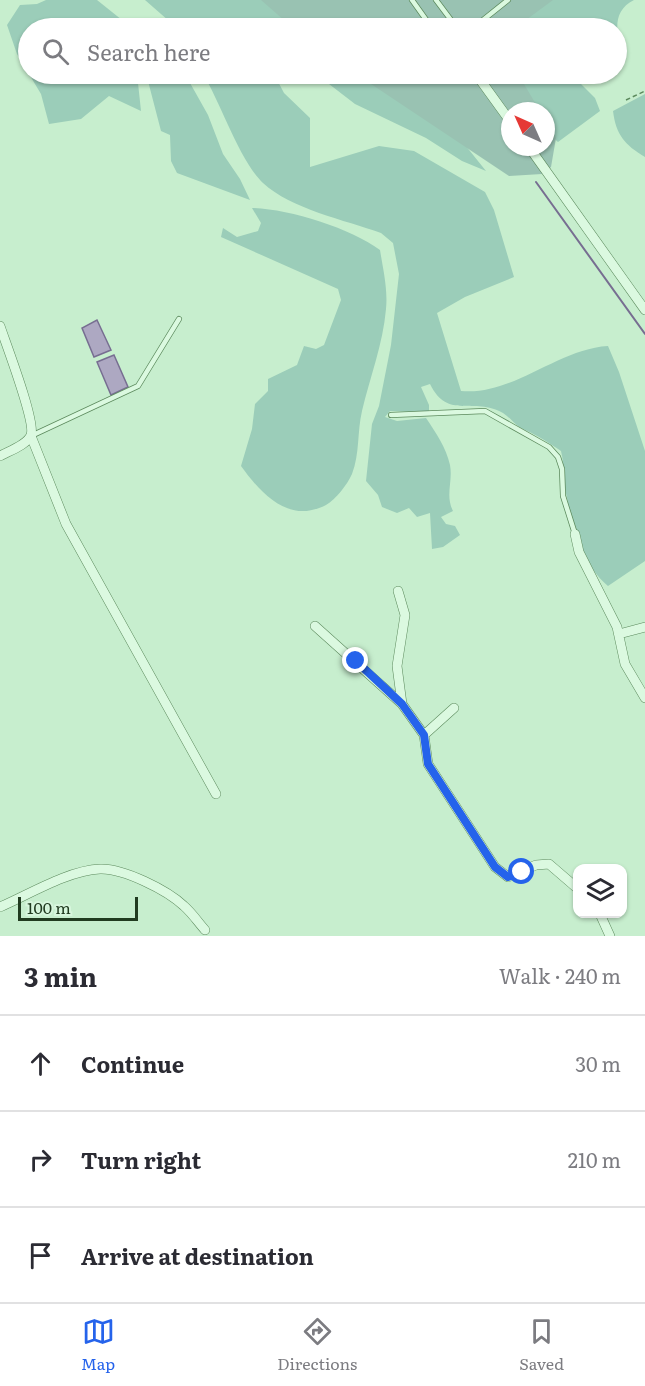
<!DOCTYPE html>
<html lang="en">
<head>
<meta charset="utf-8">
<style>
  :root { --surface:#fff; --page:#f2f2f3; --text:#2b2b33; --muted:#7c7c81; --line:#e1e1e2; --accent:#2563eb }
  body { margin:0; font-family:Literata,serif; background:var(--page); color:var(--text) }
  .controls { position:absolute; right:18px; bottom:18px; display:grid; overflow:hidden; border-radius:12px; box-shadow:0 2px 4px #0004 }
  .controls button { width:54px; height:54px; display:grid; place-items:center; padding:0; border:0; border-bottom:2px solid var(--line); background:var(--surface); color:var(--text); font:30px sans-serif }
  .compass { position:absolute; left:501px; top:102px; width:54px; height:54px; border-radius:50%; background:var(--surface); box-shadow:0 2px 4px #0004; rotate:315deg }
  .scale { position:absolute; left:18px; bottom:15px; width:120px; box-sizing:border-box; padding-left:6px; border:3px solid #213b20; border-top:0; font-size:16px; line-height:21px; white-space:nowrap; color:#213b20; -webkit-text-stroke:4px #d7f6dd; paint-order:stroke }
  .stop { position:absolute; width:18px; height:18px; margin:-14px; border:4px solid #2563eb; border-radius:50%; background:#fff }
  .stop.end { background:#2563eb; border-color:#fff; box-shadow:0 2px 6px #0008 }
  .list { margin:0; padding:0; list-style:none }
  h2 { display:flex; justify-content:space-between; align-items:center; height:78px; margin:0; padding:0 24px; font-size:26px }
  h2 small { font-size:20px; font-weight:400; color:var(--muted) }
  .list li { display:grid; grid-template-columns:39px 1fr auto; gap:18px; align-items:center; box-sizing:border-box; height:96px; padding:0 24px; border-top:2px solid var(--line) }
  .list b { display:block; font-size:22px; white-space:nowrap }
  .list em { font-size:20px; font-style:normal; color:var(--muted) }
  .icon { flex:none; width:33px; height:33px; fill:none; stroke:currentColor; stroke-width:2; stroke-linecap:round; stroke-linejoin:round }
  .map { position:relative; flex:none; width:645px; height:936px; overflow:hidden }
  .search { position:absolute; background:var(--surface); box-shadow:0 2px 4px #0004; left:18px; right:18px; top:18px; height:66px; display:flex; align-items:center; gap:15px; box-sizing:border-box; padding:0 21px; border-radius:33px; color:var(--muted); font-size:22px }
  .sheet { height:366px; background:var(--surface) }
  nav { display:flex; justify-content:space-around; align-items:center; box-sizing:border-box; height:84px; border-top:2px solid var(--line); background:var(--surface); font-size:16px; color:var(--muted) }
  nav a { display:grid; justify-items:center; gap:3px }
  nav .on { color:var(--accent) }
  .map>svg:first-child { display:block }
  .green { fill:#9bcdb9 }
  .cemetery { fill:#99c2b2 }
  .water { fill:#ada8c2; stroke:#776e91; stroke-width:1.5 }
  .lines { fill:none; stroke-linecap:round; stroke-linejoin:round }
  .stream { stroke:#776e91; stroke-width:2 }
  .service-casing { stroke:#5c8a5d; stroke-width:6 }
  .minor-casing { stroke:#5c8a5d; stroke-width:10 }
  .path { stroke:#5c8a5d; stroke-width:1.5; stroke-dasharray:4.5 3; stroke-linecap:butt }
  .service { stroke:#dbf9e0; stroke-width:4.5 }
  .minor { stroke:#dbf9e0; stroke-width:9 }
  .route { stroke:#2563eb; stroke-width:8 }
</style>
</head>
<body>
<div class="map">
<svg width="645" height="936" viewBox="0 0 645 936">
  <rect width="100%" height="100%" fill="#c7eece"/>
  <path class="green" d="M 46,0 L 97,0 L 132,28 L 28,28 L 28,72 L 17,54 L 7,25 L 20,5 L 37,4 Z
    M 145,0 L 303,0 L 334,28 L 177,28 Z
    M 510,0 L 634,0 C 612,11 616,32 622,53 L 617,54 L 616,28 L 482,28 Z
    M 29,74 L 185,74 L 208,115 L 223,154 L 240,179 L 250,200 L 177,173 L 171,161 L 170,135 L 161,131 L 148,81 L 138,83 L 141,111 L 109,96 L 81,119 L 49,124 L 41,94 Z
    M 203,74 L 274,74 L 284,93 L 310,118 L 310,167 L 379,146 L 414,151 L 485,192 L 494,210 L 514,277 L 465,297 L 437,313 L 461,391 C 513,396 557,349 608,346 L 619,372 L 645,451 L 645,561 L 608,586 C 583,565 573,529 567,498 C 563,483 565,467 561,451 C 549,443 539,436 525,430 C 516,427 511,418 503,413 C 474,396 448,421 430,384 L 421,387 L 429,405 L 429,412 L 390,411 L 385,417 L 397,421 L 426,418 C 436,433 446,447 450,465 C 453,482 445,495 453,511 L 441,517 L 446,524 L 455,526 L 460,535 L 443,547 L 432,549 L 430,513 L 417,517 L 409,508 L 397,513 L 382,507 L 378,495 L 366,481 L 372,424 L 379,406 L 391,345 L 399,274 L 393,243 L 381,233 C 345,220 291,209 263,183 C 239,160 221,103 203,74 Z
    M 316,74 L 384,74 L 433,105 L 486,171 L 462,161 L 426,138 L 355,104 Z
    M 505,74 L 571,74 L 595,98 L 600,111 L 558,142 L 546,131 L 546,111 L 531,111 Z
    M 645,94 L 645,157 C 625,145 616,135 613,111 Z
    M 252,208 C 289,209 350,228 380,250 C 383,269 388,289 386,309 C 383,344 370,377 362,411 C 357,432 360,453 352,474 C 347,485 336,499 326,505 C 289,524 262,495 241,466 L 252,429 L 255,404 L 268,391 L 268,379 L 297,365 L 304,346 L 316,349 L 324,345 L 341,300 L 338,289 L 221,237 L 223,228 L 237,237 L 258,231 L 261,223 Z"/>
  <path class="cemetery" d="M 261,0 L 553,0 L 515,28 L 293,28 Z
    M 356,74 L 518,74 L 540,111 L 510,111 L 510,147 L 546,147 L 546,121 L 556,138 L 551,167 L 542,174 L 509,176 Z"/>
  <path class="water" d="M 97,320 L 111,350 L 94,357 L 82,328 Z
    M 114,355 L 128,387 L 111,395 L 97,362 Z"/>
  <g class="lines">
    <path class="stream" d="M 536,182 L 645,334"/>
    <defs>
      <path id="service" d="M 412,0 L 432,28
        M 436,0 L 457,28
        M 473,28 L 508,0
        M 391,415 L 485,411 L 549,447 L 558,457 L 562,469 L 563,496 L 575,534
        M 31,436 L 138,386 L 179,319"/>
      <path id="minor" d="M 476,74 L 510,121
        M 529,147 L 645,310
        M 0,326 C 6,344 36,422 31,435 C 27,445 9,451 0,456
        M 31,436 L 66,524 L 216,794
        M 575,534 L 579,552 L 617,627 L 625,664 L 645,698
        M 398,591 L 405,615 L 397,666 L 402,704
        M 315,626 L 402,704 L 424,735 L 428,764 L 495,867 L 508,877 L 536,865 L 549,864 L 578,889
        M 619,634 L 645,627
        M 424,735 L 454,708
        M 0,907 C 28,895 69,870 100,869 C 123,868 167,890 184,906 C 192,913 198,922 205,930
        M 600,914 L 610,936"/>
    </defs>
    <use href="#service" class="service-casing"/>
    <use href="#minor" class="minor-casing"/>
    <path class="path" d="M 626,100 L 645,91"/>
    <use href="#service" class="service"/>
    <use href="#minor" class="minor"/>
  </g>
  <g class="lines">
    <path class="route" d="M 356,661 L 402,704 L 424,735 L 428,764 L 495,867 L 508,877 L 522,872"/>
  </g>
</svg>
<div class="controls">
<button><svg class="icon" aria-label="layers" viewBox="0 0 24 24"><path d="M12 4l9 5-9 5-9-5zM3 14l9 5 9-5"/></svg></button>
</div>
<svg class="compass" viewBox="-18 -18 36 36"><path d="M0-13l5 13h-10z" fill="#e53935"/><path d="M0 13l5-13h-10z" fill="#7c7c81"/></svg>
<div class="scale">100 m</div>
<div class="stop" style="left:522px;top:872px"></div>
<div class="stop end" style="left:356px;top:661px"></div>
<div class="search"><svg class="icon" aria-label="search" viewBox="0 0 24 24"><circle cx="10" cy="10" r="6"/><path d="M15 15l6 6"/></svg>Search here</div>
</div>
<section class="sheet">
<h2>3 min<small>Walk · 240 m</small></h2>
<ul class="list">
<li><svg class="icon" aria-label="ahead" viewBox="0 0 24 24"><path d="M12 20V5M6 11l6-6 6 6"/></svg><div><b>Continue</b></div><em>30 m</em></li>
<li><svg class="icon" aria-label="right" viewBox="0 0 24 24"><path d="M7 20v-9h11M14 6l5 5-5 5"/></svg><div><b>Turn right</b></div><em>210 m</em></li>
<li><svg class="icon" aria-label="arrive" viewBox="0 0 24 24"><path d="M6 21V4h12l-3 4 3 4H6"/></svg><div><b>Arrive at destination</b></div></li>
</ul>
</section>
<nav>
<a class="on"><svg class="icon" aria-label="map" viewBox="0 0 24 24"><path d="M3 6l6-2 6 2 6-2v14l-6 2-6-2-6 2zM9 4v14M15 6v14"/></svg>Map</a>
<a><svg class="icon" aria-label="directions" viewBox="0 0 24 24"><path d="M12 3l9 9-9 9-9-9zM9 14v-3h6M13 9l2 2-2 2"/></svg>Directions</a>
<a><svg class="icon" aria-label="saved" viewBox="0 0 24 24"><path d="M7 4h10v16l-5-4-5 4z"/></svg>Saved</a>
</nav>
</body>
</html>
